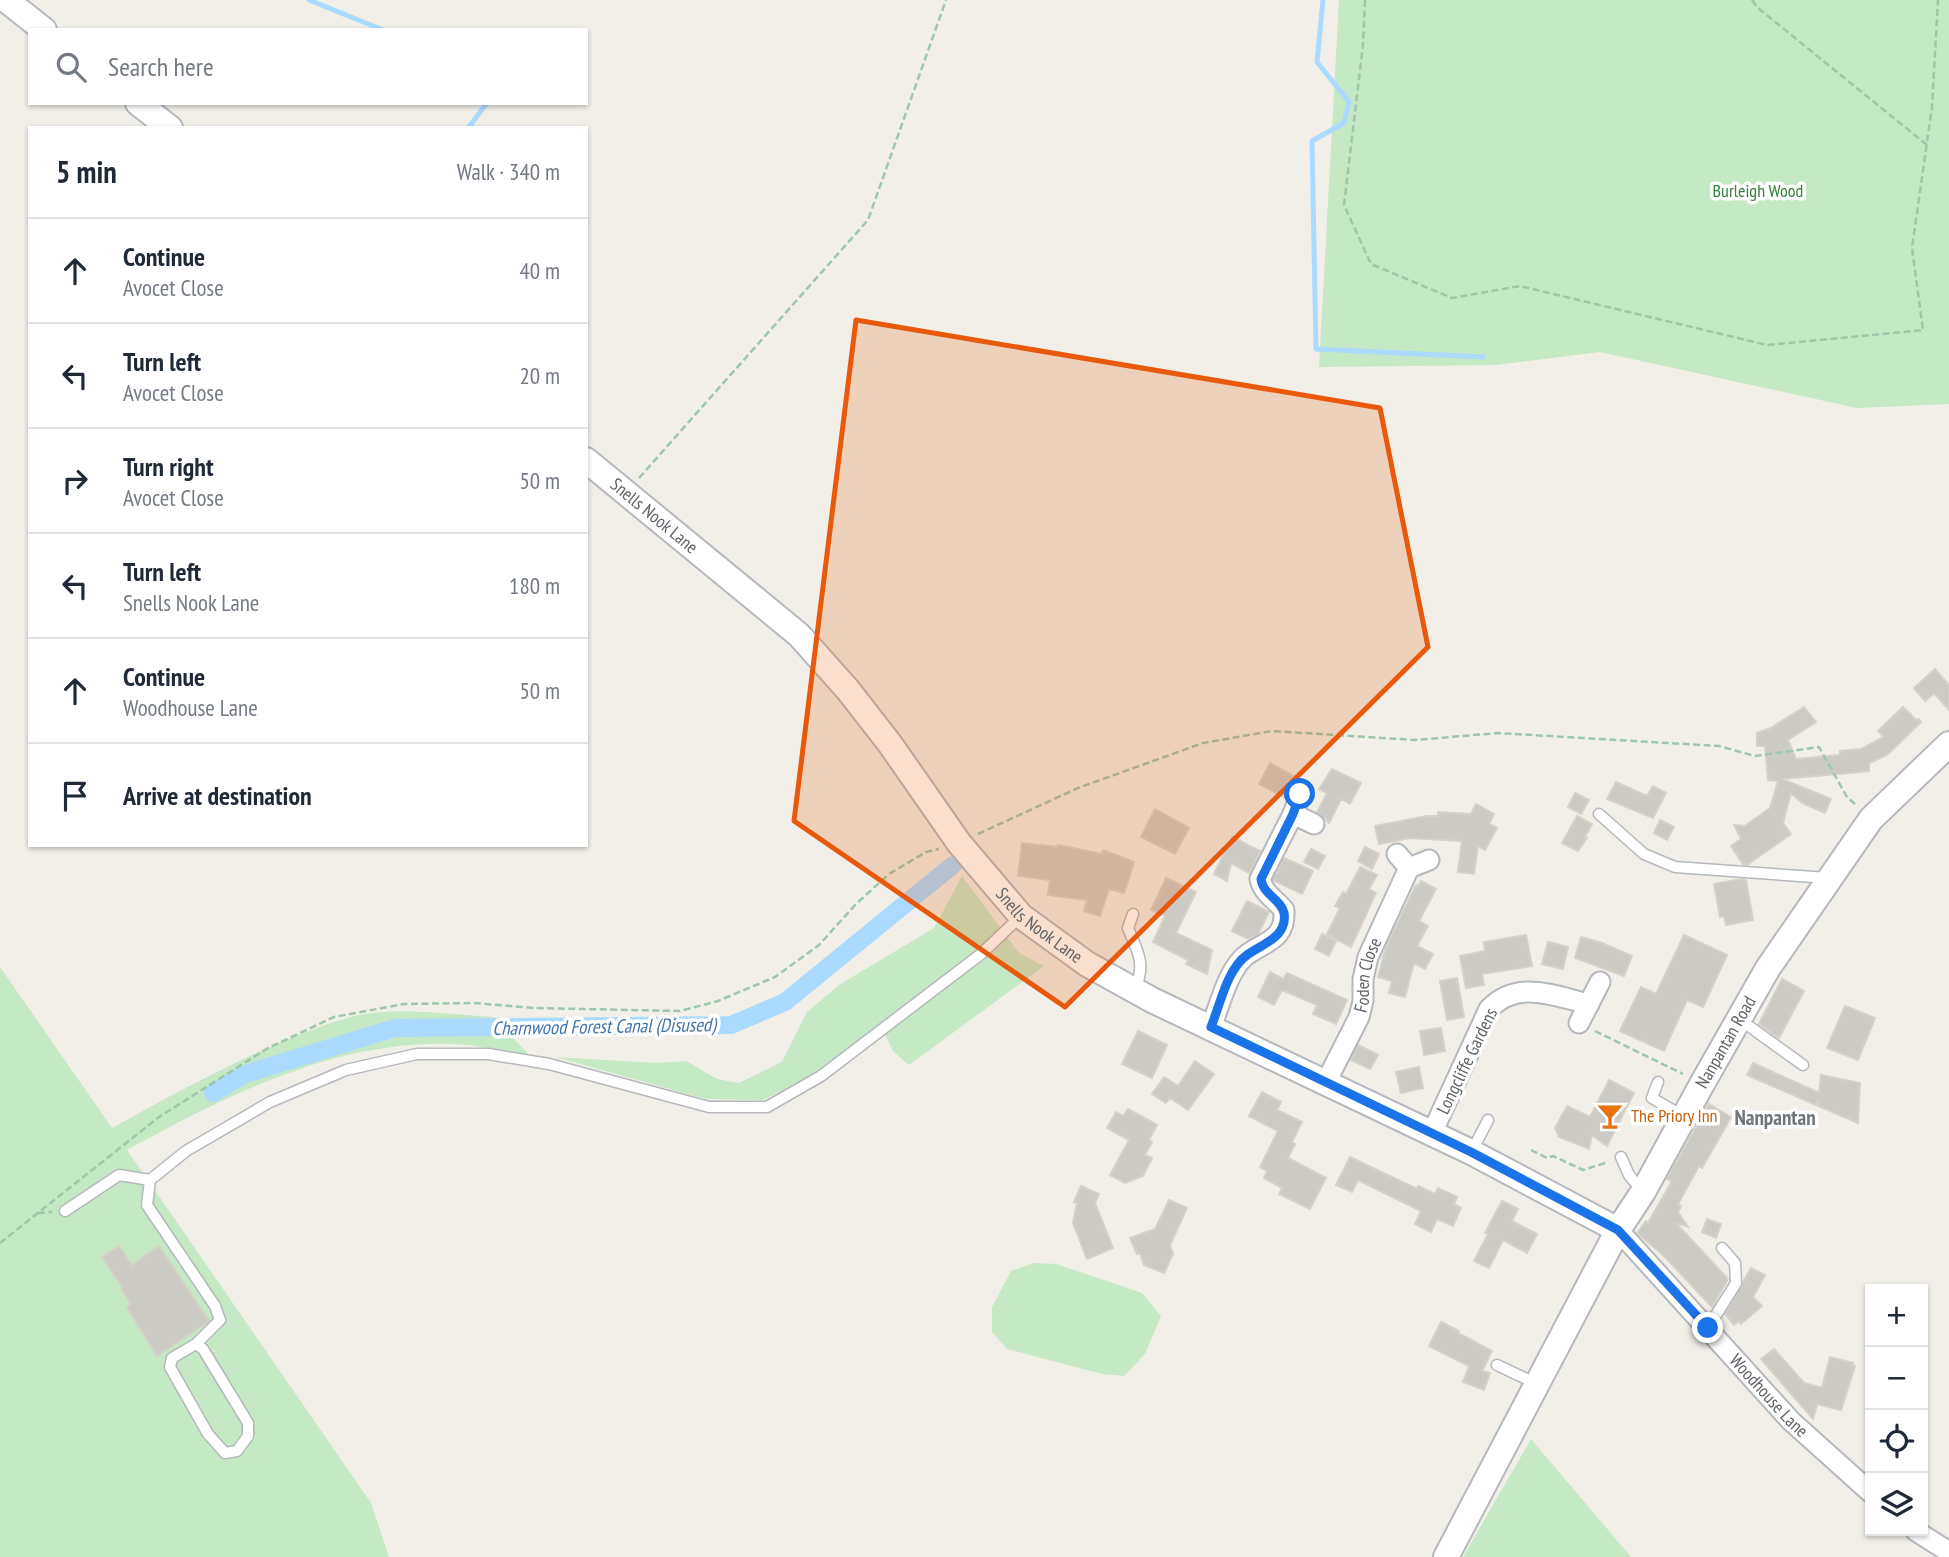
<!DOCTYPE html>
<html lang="en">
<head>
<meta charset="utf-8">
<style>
  :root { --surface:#fff; --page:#f2f2f3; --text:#1f2937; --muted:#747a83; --line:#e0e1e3 }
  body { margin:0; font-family:"PT Sans Narrow",sans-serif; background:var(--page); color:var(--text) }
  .controls { position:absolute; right:21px; bottom:21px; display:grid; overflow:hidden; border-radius:0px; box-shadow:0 2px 5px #0004 }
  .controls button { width:63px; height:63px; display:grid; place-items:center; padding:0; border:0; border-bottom:2px solid var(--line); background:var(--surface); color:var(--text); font:35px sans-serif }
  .stop { position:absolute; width:21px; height:21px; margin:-16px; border:5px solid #1a73e8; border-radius:50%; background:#fff }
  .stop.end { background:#1a73e8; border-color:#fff; box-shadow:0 2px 7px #0008 }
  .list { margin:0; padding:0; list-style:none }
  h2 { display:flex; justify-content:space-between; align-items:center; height:91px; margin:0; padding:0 28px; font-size:30px }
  h2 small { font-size:23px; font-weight:400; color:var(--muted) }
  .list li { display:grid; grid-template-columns:46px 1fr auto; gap:21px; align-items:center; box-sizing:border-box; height:105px; padding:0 28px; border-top:2px solid var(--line) }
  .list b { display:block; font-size:26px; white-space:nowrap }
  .list p { margin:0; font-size:23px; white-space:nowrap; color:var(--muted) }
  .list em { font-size:23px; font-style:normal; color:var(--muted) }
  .icon { flex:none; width:38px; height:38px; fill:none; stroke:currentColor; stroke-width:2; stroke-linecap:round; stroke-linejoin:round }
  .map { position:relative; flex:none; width:1949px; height:1557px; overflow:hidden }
  .search { position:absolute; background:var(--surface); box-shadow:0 2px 5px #0004; left:28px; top:28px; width:560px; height:77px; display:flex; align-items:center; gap:18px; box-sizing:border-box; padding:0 24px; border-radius:0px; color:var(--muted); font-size:26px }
  .panel { position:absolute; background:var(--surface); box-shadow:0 2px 5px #0004; left:28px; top:126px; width:560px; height:721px; border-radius:0px }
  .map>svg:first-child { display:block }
  .green { fill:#c5e8c5 }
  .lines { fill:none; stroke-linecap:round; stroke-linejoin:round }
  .stream { stroke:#aadaff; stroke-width:5 }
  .canal { stroke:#aadaff; stroke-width:18 }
  .building { fill:#cccac5; stroke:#d6d1c6; stroke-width:2 }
  .service-casing { stroke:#b5b8bc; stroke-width:13 }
  .minor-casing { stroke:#b5b8bc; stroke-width:23 }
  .tertiary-casing { stroke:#b5b8bc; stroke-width:28 }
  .path { stroke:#9cc7a9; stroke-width:2.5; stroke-dasharray:7 3.5; stroke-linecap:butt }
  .service { stroke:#fff; stroke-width:10 }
  .minor { stroke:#fff; stroke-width:19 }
  .tertiary { stroke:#fff; stroke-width:24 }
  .route { stroke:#1a73e8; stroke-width:9 }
  .marked { fill:#e8590c; fill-opacity:0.2; stroke:#e8590c; stroke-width:5; stroke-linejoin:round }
  .labels { text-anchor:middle; stroke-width:7; stroke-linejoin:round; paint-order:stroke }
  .park-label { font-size:18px; fill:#348238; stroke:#fff }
  .street-label { font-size:18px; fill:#5f6368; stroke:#fff }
  .food-label { font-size:18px; fill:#c56008; stroke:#fff; text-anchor:start }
  .water-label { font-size:19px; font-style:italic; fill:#4174aa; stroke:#fff }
  .quarter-label { font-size:21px; font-weight:bold; fill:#70757a; stroke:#fff }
</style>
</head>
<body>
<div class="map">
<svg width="1949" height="1557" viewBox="0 0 1949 1557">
  <rect width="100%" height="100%" fill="#f1efe8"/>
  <path class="green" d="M 1339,0 L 1949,0 L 1949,404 L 1857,408 L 1600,352 L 1495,365 L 1319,367 Z
    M 962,876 L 1019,953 L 1044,966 L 909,1065 L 893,1051 L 881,1025 L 821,1072 L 763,1100 L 706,1099 L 555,1057 L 657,1063 L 686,1061 L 717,1079 L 739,1083 L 782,1062 L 807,1012 L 839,985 L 934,928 Z
    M 0,967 L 112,1128 C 168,1097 224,1066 284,1041 C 311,1030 337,1019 365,1014 C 402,1007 456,1015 494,1017 L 529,1055 C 504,1052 479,1045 454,1044 C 337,1039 228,1095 127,1150 L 371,1503 L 389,1557 L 0,1557 Z
    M 1034,1263 L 1056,1264 L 1142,1293 L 1161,1316 L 1145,1354 L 1124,1376 L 1102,1374 L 1007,1349 L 992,1332 L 992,1307 L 1011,1271 Z
    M 1531,1439 L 1631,1557 L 1463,1557 Z"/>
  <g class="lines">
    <path class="stream" d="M 309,0 L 383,30
      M 1323,0 L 1317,62 L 1349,102 L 1344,123 L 1312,141 L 1316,349 L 1483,357
      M 468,128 L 487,103"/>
    <path class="canal" d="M 213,1093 L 245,1074 L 395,1028 L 731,1025 L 785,1002 L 953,865"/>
  </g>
  <path class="building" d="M 1935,669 L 1949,685 L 1949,710 L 1934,693 L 1925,701 L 1914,688 Z
    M 1804,707 L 1816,722 L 1788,740 L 1796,759 L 1840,755 L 1840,751 L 1861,749 L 1884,737 L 1878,731 L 1903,707 L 1916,720 L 1919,719 L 1921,722 L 1887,755 L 1869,763 L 1869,771 L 1782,779 L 1831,799 L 1825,813 L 1802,803 L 1791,793 L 1783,823 L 1791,834 L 1747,865 L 1743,864 L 1731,846 L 1741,839 L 1734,825 L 1745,826 L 1770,808 L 1778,781 L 1768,780 L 1765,746 L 1757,746 L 1757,733 L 1771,728 Z
    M 1270,763 L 1299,779 L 1289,790 L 1286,798 L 1259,784 Z
    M 1332,769 L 1361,783 L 1350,804 L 1341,799 L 1329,823 L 1317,812 L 1327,793 L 1319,789 Z
    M 1616,782 L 1647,796 L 1653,786 L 1666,793 L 1653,818 L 1607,799 Z
    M 1575,793 L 1589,800 L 1581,814 L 1568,807 Z
    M 1476,804 L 1494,814 L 1489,824 L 1497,828 L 1485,850 L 1478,846 L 1474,874 L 1458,872 L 1462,841 L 1410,838 L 1379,844 L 1375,826 L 1427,816 L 1438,816 L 1438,812 L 1471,814 Z
    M 1155,809 L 1189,828 L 1175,854 L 1141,837 Z
    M 1577,816 L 1592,824 L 1585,837 L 1587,838 L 1578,851 L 1562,843 Z
    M 1660,820 L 1674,827 L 1667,840 L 1654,833 Z
    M 1232,837 L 1260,851 L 1249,873 L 1231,863 L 1227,881 L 1214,874 Z
    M 1022,843 L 1058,847 L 1058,845 L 1102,854 L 1103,850 L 1134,862 L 1124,893 L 1109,889 L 1100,916 L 1084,911 L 1087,900 L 1048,895 L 1050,880 L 1018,876 Z
    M 1365,847 L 1379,854 L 1372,869 L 1358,861 Z
    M 1311,849 L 1325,856 L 1318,869 L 1304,862 Z
    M 1284,858 L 1313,871 L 1302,894 L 1273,880 Z
    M 1360,867 L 1377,875 L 1369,889 L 1376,893 L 1351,947 L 1327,934 L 1340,908 L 1335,906 L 1343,892 L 1346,894 Z
    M 1166,878 L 1196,892 L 1176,933 L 1212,950 L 1207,974 L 1186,964 L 1188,960 L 1153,942 L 1165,916 L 1151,910 Z
    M 1741,879 L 1746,880 L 1753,920 L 1726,925 L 1724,916 L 1720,917 L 1714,884 Z
    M 1421,881 L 1436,889 L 1419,921 L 1428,926 L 1417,946 L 1433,954 L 1425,969 L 1414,963 L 1405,997 L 1389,993 L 1392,981 L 1378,977 L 1386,947 L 1416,885 L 1418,886 Z
    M 1247,901 L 1269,912 L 1258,934 L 1248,939 L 1232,931 Z
    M 1322,934 L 1336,941 L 1329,956 L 1315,949 Z
    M 1526,935 L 1532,966 L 1482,974 L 1484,985 L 1466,988 L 1460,956 L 1485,951 L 1484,942 Z
    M 1684,935 L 1727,955 L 1703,1007 L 1687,1000 L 1664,1051 L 1620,1031 L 1641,987 L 1656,994 Z
    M 1581,937 L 1602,943 L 1632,956 L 1624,976 L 1575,958 Z
    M 1548,942 L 1568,947 L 1563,969 L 1542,964 Z
    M 1270,972 L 1283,979 L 1287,973 L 1347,1000 L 1336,1024 L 1313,1014 L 1317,1005 L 1282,990 L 1274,1005 L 1258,997 Z
    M 1457,978 L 1464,1017 L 1447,1020 L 1440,981 Z
    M 1782,979 L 1804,991 L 1779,1038 L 1759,1024 Z
    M 1845,1006 L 1875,1018 L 1858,1060 L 1827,1048 Z
    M 1441,1028 L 1445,1051 L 1424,1055 L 1420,1031 Z
    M 1138,1031 L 1167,1045 L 1152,1078 L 1122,1064 Z
    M 1358,1045 L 1378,1055 L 1370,1069 L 1351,1060 Z
    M 1195,1061 L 1214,1074 L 1188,1110 L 1170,1098 L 1166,1103 L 1152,1094 L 1164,1077 L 1178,1086 Z
    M 1753,1063 L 1819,1093 L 1821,1075 L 1860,1083 L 1858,1123 L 1818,1106 L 1819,1100 L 1816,1105 L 1747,1075 Z
    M 1419,1067 L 1423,1088 L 1401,1093 L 1396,1072 Z
    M 1609,1080 L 1634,1093 L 1607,1146 L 1592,1135 L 1589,1149 L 1559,1137 L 1555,1128 L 1567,1106 L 1590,1117 Z
    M 1262,1092 L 1281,1102 L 1277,1110 L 1302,1122 L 1292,1142 L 1295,1144 L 1288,1158 L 1326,1178 L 1310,1209 L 1279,1194 L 1282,1188 L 1264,1178 L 1267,1171 L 1260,1167 L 1278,1131 L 1249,1116 Z
    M 1709,1104 L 1731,1117 L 1702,1168 L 1699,1166 L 1678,1204 L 1681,1206 L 1678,1212 L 1688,1227 L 1675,1222 L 1728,1279 L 1712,1307 L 1662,1254 L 1637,1233 L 1646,1221 L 1648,1223 L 1672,1181 L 1667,1179 Z
    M 1128,1109 L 1157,1125 L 1149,1140 L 1152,1142 L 1145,1155 L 1152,1158 L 1143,1176 L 1125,1183 L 1110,1175 L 1129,1140 L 1107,1128 L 1116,1112 L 1123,1116 Z
    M 1350,1157 L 1417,1189 L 1418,1186 L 1435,1194 L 1438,1188 L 1457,1197 L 1454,1204 L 1461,1208 L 1453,1226 L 1437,1219 L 1431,1232 L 1415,1224 L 1421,1211 L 1358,1180 L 1352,1192 L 1336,1185 Z
    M 1081,1186 L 1099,1194 L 1095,1203 L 1113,1248 L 1087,1259 L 1073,1223 L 1077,1203 L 1074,1202 Z
    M 1169,1200 L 1187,1208 L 1170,1245 L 1173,1254 L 1164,1273 L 1144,1265 L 1140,1253 L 1137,1254 L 1130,1238 L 1155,1229 Z
    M 1502,1201 L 1518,1209 L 1512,1221 L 1537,1234 L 1527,1253 L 1503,1240 L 1489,1268 L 1474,1261 L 1488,1234 L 1485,1233 Z
    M 1707,1219 L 1721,1224 L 1716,1238 L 1702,1232 Z
    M 119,1246 L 132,1265 L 159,1246 L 209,1321 L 157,1356 L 127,1307 L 131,1304 L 121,1289 L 123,1288 L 102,1257 Z
    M 1751,1268 L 1765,1275 L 1753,1297 L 1762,1306 L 1741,1324 L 1739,1321 L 1734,1325 L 1725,1314 Z
    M 1441,1322 L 1459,1331 L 1458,1333 L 1492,1351 L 1482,1371 L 1490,1373 L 1484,1390 L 1463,1382 L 1469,1366 L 1429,1346 Z
    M 1774,1349 L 1804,1383 L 1822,1388 L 1830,1357 L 1853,1363 L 1852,1366 L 1855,1366 L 1841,1410 L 1817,1404 L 1813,1419 L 1761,1359 Z"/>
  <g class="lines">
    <defs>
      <path id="service" d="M 1599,814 L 1644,854 L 1675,867 L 1828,878
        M 1133,914 L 1128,928 C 1138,953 1146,963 1135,990
        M 1739,1019 L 1803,1065
        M 1658,1082 L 1652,1098 L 1683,1116
        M 1472,1151 L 1488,1120
        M 1621,1157 L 1629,1175 L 1643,1192
        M 150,1180 L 147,1205 L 215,1306 L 220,1320 L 196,1344 L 172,1358 L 170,1367 L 208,1434 L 225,1453 L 237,1451 L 248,1436 L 248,1423 L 203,1349 L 196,1344
        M 65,1211 L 119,1175 L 150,1180 L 186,1151 L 270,1102 L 346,1070 L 417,1054 L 488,1054 L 549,1064 L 709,1107 L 767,1107 L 821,1076 L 981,954 L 1021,916
        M 1708,1328 L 1736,1283 L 1735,1263 L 1722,1248
        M 1497,1365 L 1537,1384"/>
      <g id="minor">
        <path d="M 1293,814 L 1314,824"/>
        <path d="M 1397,854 L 1409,868"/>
        <path d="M 1579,1023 L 1600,982"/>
        <path d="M 1211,1027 C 1220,1005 1227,973 1244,957 C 1263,941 1286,942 1284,910 C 1275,899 1263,893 1260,879 L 1293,814 L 1300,795"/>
        <path id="s1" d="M 1326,1082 L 1359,1017 L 1363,1001 L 1363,979 L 1368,957 L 1409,868 L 1429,860"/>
        <path d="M 1432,1133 L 1489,1009 C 1518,979 1553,996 1589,1004"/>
        <path id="s2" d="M 1618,1230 L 1791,1421 L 1870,1492"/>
        <path d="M 1916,1531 L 1949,1552"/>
      </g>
      <g id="tertiary">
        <path d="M 6,0 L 44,30"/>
        <path d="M 138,103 L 170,128"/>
        <path id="s3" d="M 586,460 L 799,635 L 848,690 L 890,744 L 959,843 L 1021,916 L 1087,964 L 1152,1000 L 1471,1152 L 1618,1230"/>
        <path id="s4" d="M 1446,1557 L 1618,1230 L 1643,1192 L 1702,1084 L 1768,968 L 1871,819 L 1949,744"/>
      </g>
    </defs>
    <use href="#service" class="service-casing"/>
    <use href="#minor" class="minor-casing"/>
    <use href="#tertiary" class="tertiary-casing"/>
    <path class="path" d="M 1365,0 L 1363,45 L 1344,205 L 1371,264 L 1452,298 L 1520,286 L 1767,345 L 1923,330 L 1912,248 L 1932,107 L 1938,0
      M 1752,0 L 1758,8 L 1927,145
      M 639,478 L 868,220 L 946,0
      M 978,834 L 1078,788 L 1203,743 L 1272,731 L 1415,740 L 1498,733 L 1719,746 L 1755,756 L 1819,747 L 1847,797 L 1855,804
      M 1595,1031 L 1683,1074
      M 1531,1150 L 1547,1158 L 1553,1156 L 1583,1170 L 1608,1162
      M 38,1213 L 52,1212
      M 0,1243 L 159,1117 L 268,1048 L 334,1017 L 404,1004 L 474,1003 L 534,1008 L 680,1011 L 718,1001 L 775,977 L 819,945 L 856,904 L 889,874 L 926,852 L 939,849"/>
    <use href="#service" class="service"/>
    <use href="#minor" class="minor"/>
    <use href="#tertiary" class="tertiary"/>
  </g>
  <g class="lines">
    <path class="route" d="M 1300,794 L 1293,814 L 1261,879 C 1263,895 1281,899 1284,913 C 1288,937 1262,944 1247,955 C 1227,969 1220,1005 1211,1027 L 1471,1152 L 1618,1230 L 1708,1328"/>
  </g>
  <path class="marked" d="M 856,320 L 1380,408 L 1428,647 L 1065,1007 L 794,821 Z"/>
  <defs>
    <symbol id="bar-bare" viewBox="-9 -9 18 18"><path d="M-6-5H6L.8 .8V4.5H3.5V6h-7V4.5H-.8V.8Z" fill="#e8710a" stroke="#fff" stroke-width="2.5" paint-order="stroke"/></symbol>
  </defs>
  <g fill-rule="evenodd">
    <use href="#bar-bare" x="1591" y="1097" width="38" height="38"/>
  </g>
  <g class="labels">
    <g class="park-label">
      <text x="1758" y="197">Burleigh Wood</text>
    </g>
    <g class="street-label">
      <text dy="6" stroke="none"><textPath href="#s3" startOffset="88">Snells Nook Lane</textPath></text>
      <text dy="6" stroke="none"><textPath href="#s3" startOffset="654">Snells Nook Lane</textPath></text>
      <text dy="6" stroke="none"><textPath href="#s1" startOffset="116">Foden Close</textPath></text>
      <text dy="6" stroke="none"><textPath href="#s4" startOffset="586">Nanpantan Road</textPath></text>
      <text transform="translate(1467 1061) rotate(-64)" y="6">Longcliffe Gardens</text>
      <text dy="6" stroke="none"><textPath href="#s2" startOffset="224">Woodhouse Lane</textPath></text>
    </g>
    <g class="food-label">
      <text x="1631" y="1122">The Priory Inn</text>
    </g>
    <g class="water-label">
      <text transform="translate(604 1026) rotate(-1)" y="7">Charnwood Forest Canal (Disused)</text>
    </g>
    <g class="quarter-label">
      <text x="1775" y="1125">Nanpantan</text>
    </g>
  </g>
</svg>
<div class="controls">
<button>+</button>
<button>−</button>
<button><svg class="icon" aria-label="locate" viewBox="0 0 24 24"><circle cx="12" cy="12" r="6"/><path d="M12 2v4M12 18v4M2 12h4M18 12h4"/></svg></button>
<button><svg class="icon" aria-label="layers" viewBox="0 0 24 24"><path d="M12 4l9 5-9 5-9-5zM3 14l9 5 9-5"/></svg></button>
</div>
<div class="stop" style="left:1300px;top:794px"></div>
<div class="stop end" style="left:1708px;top:1328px"></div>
<div class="search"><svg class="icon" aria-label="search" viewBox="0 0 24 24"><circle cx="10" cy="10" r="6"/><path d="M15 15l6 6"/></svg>Search here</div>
<section class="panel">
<h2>5 min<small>Walk · 340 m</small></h2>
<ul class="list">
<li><svg class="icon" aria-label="ahead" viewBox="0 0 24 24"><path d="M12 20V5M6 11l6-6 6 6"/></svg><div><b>Continue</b><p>Avocet Close</p></div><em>40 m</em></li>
<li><svg class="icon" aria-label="left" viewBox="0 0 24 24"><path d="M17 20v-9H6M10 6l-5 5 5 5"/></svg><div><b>Turn left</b><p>Avocet Close</p></div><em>20 m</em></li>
<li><svg class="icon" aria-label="right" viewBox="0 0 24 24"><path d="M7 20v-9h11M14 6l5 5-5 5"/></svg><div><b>Turn right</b><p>Avocet Close</p></div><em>50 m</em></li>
<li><svg class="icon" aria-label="left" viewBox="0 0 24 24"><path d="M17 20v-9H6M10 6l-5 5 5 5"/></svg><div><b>Turn left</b><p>Snells Nook Lane</p></div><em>180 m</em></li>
<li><svg class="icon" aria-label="ahead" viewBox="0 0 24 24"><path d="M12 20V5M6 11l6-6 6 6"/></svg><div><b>Continue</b><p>Woodhouse Lane</p></div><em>50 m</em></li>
<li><svg class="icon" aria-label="arrive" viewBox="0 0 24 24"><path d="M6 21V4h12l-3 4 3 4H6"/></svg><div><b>Arrive at destination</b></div></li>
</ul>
</section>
</div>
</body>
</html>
